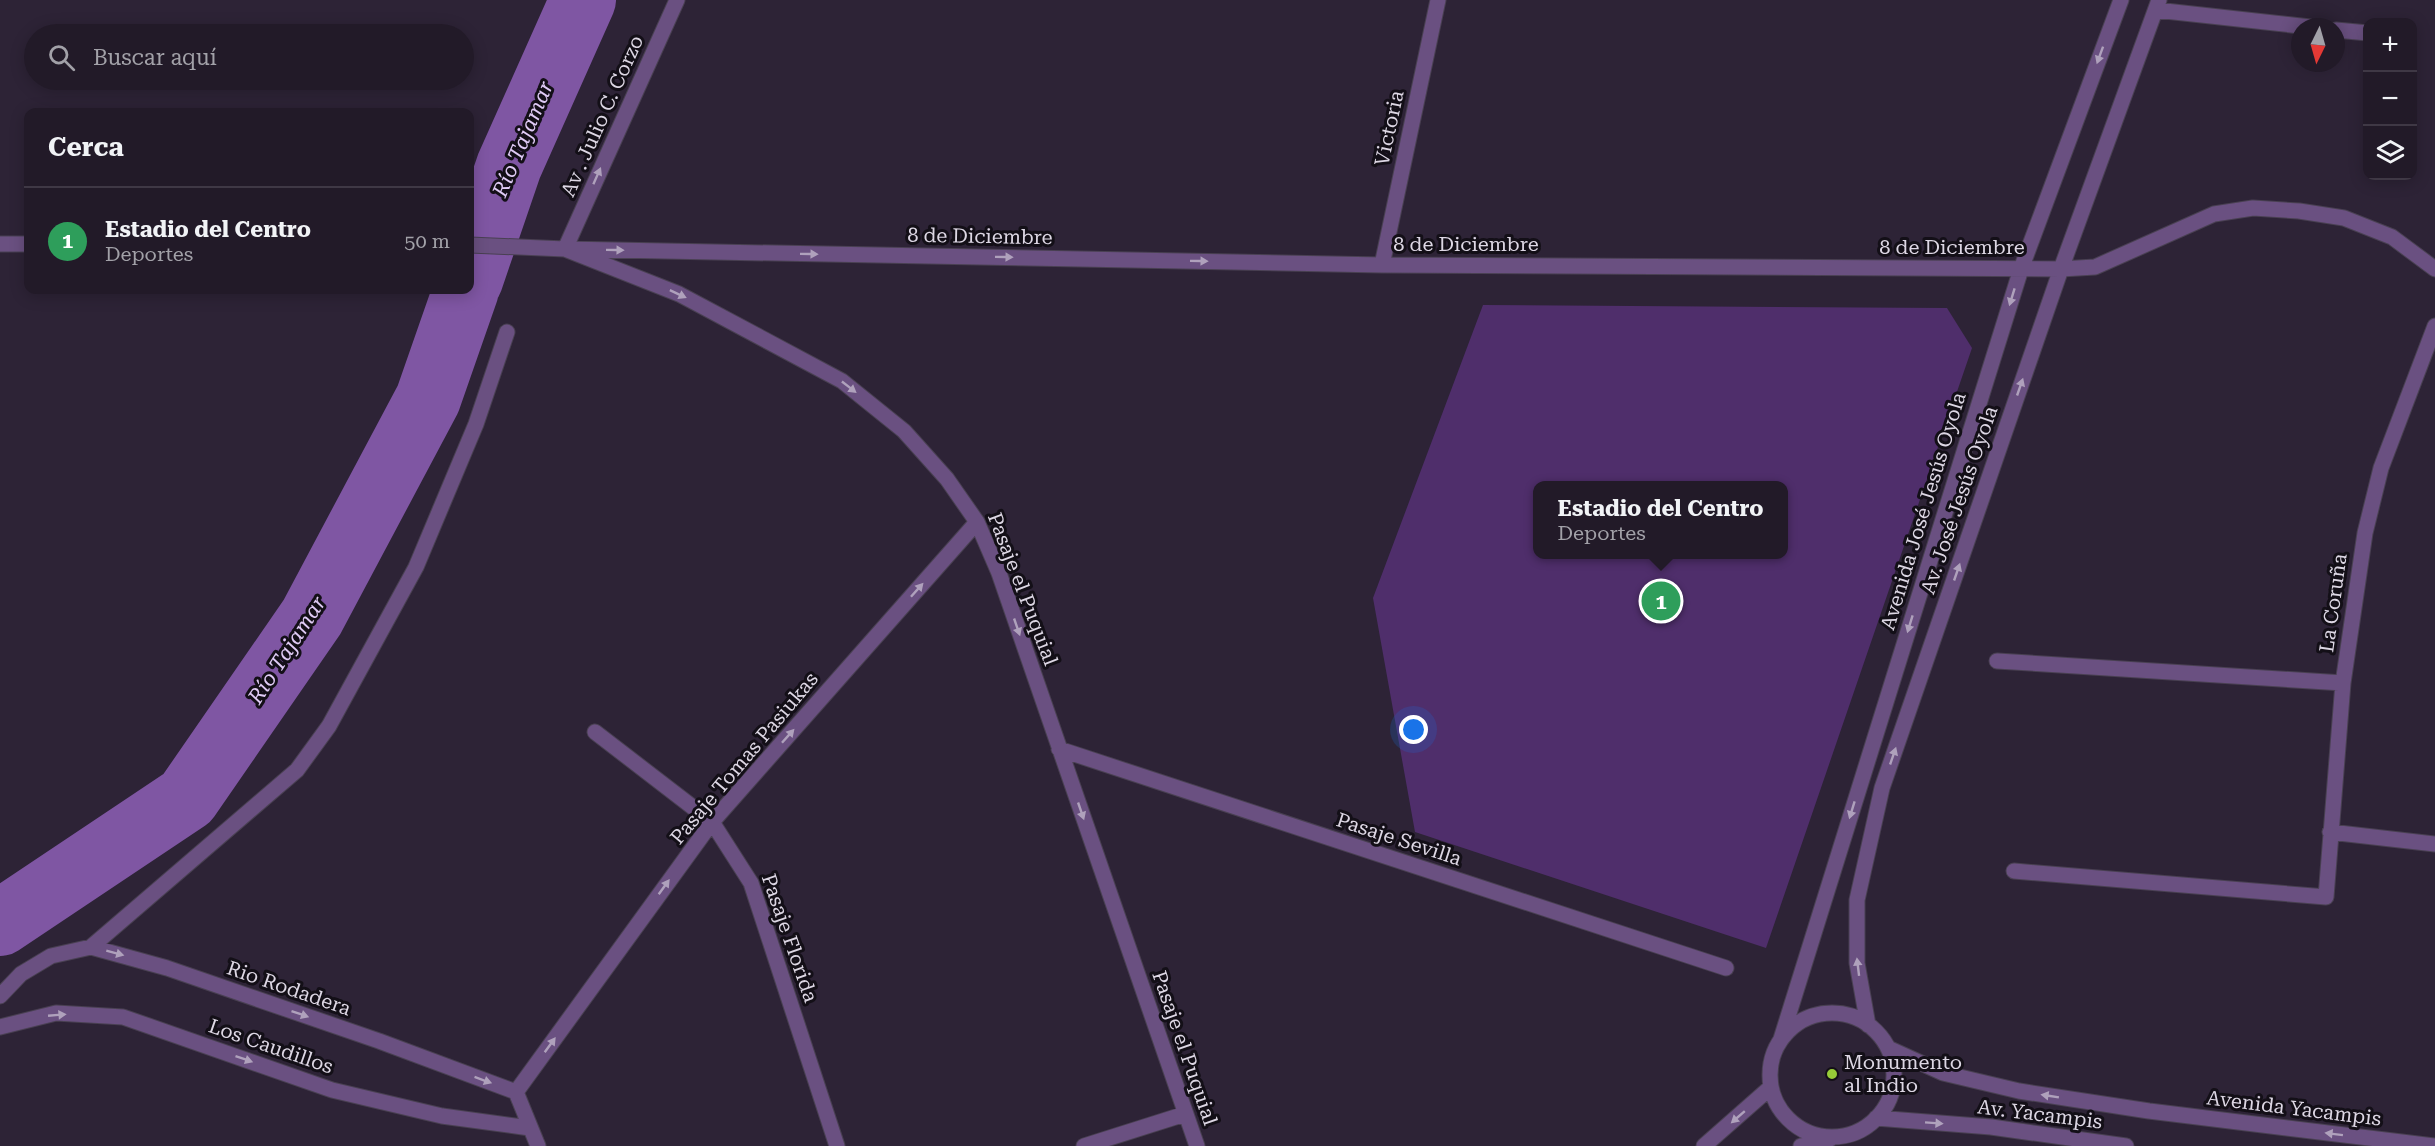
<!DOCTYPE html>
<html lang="es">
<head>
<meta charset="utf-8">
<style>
  :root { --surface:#221a28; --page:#2a2330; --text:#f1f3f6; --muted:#a2a1a8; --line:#3f3845; --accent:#0f766e }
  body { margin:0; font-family:"Roboto Serif",serif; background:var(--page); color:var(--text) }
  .controls { position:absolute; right:18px; top:18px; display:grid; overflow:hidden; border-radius:12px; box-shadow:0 3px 15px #0003 }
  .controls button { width:54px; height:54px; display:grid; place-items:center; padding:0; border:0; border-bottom:2px solid var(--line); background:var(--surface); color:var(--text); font:30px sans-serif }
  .compass { position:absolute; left:2291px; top:18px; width:54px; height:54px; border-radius:50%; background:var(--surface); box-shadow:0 3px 15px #0003; rotate:185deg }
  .you { position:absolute; left:1414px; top:730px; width:21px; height:21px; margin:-15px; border:4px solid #fff; border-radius:50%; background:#1a73e8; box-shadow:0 0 0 9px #1a73e833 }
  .badge { display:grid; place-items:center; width:39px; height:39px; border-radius:50%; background:var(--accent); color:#fff; font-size:20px; font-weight:700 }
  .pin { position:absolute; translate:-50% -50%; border:3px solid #fff; box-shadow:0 2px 6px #0006 }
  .popup { position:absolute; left:1533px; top:481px; width:255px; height:78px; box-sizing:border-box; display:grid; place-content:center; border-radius:12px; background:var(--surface); filter:drop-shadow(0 2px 4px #0005); font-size:20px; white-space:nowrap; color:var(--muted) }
  .popup b { font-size:22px; color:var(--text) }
  .popup::after { content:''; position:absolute; left:50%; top:100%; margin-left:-12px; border:12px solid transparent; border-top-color:var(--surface) }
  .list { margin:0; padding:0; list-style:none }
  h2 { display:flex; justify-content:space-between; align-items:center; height:78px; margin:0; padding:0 24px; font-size:26px }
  h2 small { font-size:20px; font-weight:400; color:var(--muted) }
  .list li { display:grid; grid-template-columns:39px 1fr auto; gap:18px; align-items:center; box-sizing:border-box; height:108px; padding:0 24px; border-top:2px solid var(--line) }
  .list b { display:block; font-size:22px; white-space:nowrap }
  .list p { margin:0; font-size:20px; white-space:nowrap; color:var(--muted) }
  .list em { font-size:20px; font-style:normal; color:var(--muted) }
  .icon { flex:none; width:33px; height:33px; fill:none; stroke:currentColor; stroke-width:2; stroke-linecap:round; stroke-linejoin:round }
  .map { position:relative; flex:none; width:2435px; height:1146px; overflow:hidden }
  .search { position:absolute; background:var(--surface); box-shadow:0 3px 15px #0003; left:24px; top:24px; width:450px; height:66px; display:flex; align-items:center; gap:15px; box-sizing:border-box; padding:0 21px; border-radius:33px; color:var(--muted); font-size:22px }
  .panel { position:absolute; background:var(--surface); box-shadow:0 3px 15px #0003; left:24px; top:108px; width:450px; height:186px; border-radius:12px }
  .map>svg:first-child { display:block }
  .green { fill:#4f2e6b; fill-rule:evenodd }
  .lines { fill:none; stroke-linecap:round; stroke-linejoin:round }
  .river { stroke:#7f56a3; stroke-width:66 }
  .minor-casing { stroke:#494052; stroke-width:17 }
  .minor { stroke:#6a5081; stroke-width:15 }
  .oneway { fill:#afa1bc }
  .poi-dot { fill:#97cc38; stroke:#130f17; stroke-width:2 }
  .labels { text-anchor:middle; stroke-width:6; stroke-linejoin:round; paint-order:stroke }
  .street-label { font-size:20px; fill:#ddd7e4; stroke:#130f17 }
  .poi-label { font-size:20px; fill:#ddd7e4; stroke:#130f17; text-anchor:start }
  .water-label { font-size:21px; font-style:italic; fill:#e0cbf6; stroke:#130f17 }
</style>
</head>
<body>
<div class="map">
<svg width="2435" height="1146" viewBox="0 0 2435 1146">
  <rect width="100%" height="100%" fill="#2d2336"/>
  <path class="green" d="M 1483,305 L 1947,308 L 1972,348 L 1766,948 L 1415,832 L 1373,598 ZM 1538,486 L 1784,486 L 1784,554 L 1538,554 Z"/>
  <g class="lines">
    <path class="river" d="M 470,280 L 509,166 L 583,0
      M 0,923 L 187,798 L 312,617 L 428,399 L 466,290"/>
    <defs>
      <path id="minor" d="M 677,0 L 565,249 L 679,294 L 842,381 L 904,431 L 947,479 L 977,522 L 999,573 L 1197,1146
        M 2156,10 L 2310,27
        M 2336,30 L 2368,33
        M 0,244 L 28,244
        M 470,245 L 565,249 L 1382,265 L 2061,269 L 2095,267 L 2214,214 L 2253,208 L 2299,211 L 2344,218 L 2392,237 L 2435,269
        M 1382,265 L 1438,0
        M 1997,661 L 2343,683
        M 595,732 L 712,822 L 751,883 L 837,1146
        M 1059,749 L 1726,968
        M 2330,832 L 2435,844
        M 2014,871 L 2326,897 L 2343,683 L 2365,533 L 2381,468 L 2435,326
        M 91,947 L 297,770 L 329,726 L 416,567 L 476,424 L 507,332
        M 0,996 L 21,974 L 51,956 L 91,947 L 167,968 L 379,1041 L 516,1092 L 538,1146
        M1770 1075a62 62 0 1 1 124 0a62 62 0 1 1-124 0Z
        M 1868,1025 L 1857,963 L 1857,900 L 1882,788 L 2061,269 L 2159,0
        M 0,1027 L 56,1013 L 123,1017 L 332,1090 L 442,1116 L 530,1128
        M 1781,1039 L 2021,269 L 2121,0
        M 1888,1048 L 1943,1073 L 2019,1091 L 2149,1111 L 2434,1146
        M 516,1092 L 712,822 L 977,522
        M 1876,1118 L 1991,1127 L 2126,1146
        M 1084,1146 L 1185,1114
        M 1704,1146 L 1771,1087
        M 1801,1146 L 1830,1139"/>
    </defs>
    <use href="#minor" class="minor-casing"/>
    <use href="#minor" class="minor"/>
  </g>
  <defs><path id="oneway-solid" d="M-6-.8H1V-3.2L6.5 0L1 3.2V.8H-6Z" transform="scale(1.5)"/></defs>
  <g class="oneway">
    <use href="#oneway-solid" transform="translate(2100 55) rotate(110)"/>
    <use href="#oneway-solid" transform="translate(597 176) rotate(-66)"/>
    <use href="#oneway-solid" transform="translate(615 250) rotate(1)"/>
    <use href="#oneway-solid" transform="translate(809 254) rotate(1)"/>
    <use href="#oneway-solid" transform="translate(1004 257) rotate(1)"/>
    <use href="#oneway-solid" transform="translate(1199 261) rotate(1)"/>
    <use href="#oneway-solid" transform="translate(678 294) rotate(25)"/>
    <use href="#oneway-solid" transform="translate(2012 297) rotate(107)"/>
    <use href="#oneway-solid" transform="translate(849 387) rotate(38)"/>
    <use href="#oneway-solid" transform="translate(2020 387) rotate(-71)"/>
    <use href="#oneway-solid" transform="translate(1957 572) rotate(-71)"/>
    <use href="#oneway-solid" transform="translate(917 590) rotate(-48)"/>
    <use href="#oneway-solid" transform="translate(1910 624) rotate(107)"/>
    <use href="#oneway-solid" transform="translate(1017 627) rotate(71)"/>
    <use href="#oneway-solid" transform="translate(788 736) rotate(-48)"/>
    <use href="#oneway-solid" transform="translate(1893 756) rotate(-71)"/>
    <use href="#oneway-solid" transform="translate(1852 810) rotate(107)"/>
    <use href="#oneway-solid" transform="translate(1081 811) rotate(71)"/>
    <use href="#oneway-solid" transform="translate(664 887) rotate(-54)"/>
    <use href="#oneway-solid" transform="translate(115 953) rotate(15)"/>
    <use href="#oneway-solid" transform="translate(1858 967) rotate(-97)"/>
    <use href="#oneway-solid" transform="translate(300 1014) rotate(19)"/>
    <use href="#oneway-solid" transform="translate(57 1015) rotate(-5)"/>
    <use href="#oneway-solid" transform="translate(550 1045) rotate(-54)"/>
    <use href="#oneway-solid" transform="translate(244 1059) rotate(19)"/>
    <use href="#oneway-solid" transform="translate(483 1080) rotate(20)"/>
    <use href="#oneway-solid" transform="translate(2050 1096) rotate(-171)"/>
    <use href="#oneway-solid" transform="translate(1738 1117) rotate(139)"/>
    <use href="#oneway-solid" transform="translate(1934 1123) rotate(4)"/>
    <use href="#oneway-solid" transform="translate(2334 1134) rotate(-173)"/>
  </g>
  <circle class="poi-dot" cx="1832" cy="1074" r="6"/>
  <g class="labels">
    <g class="street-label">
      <text transform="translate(602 116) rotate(-66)" y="7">Av . Julio C. Corzo</text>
      <text transform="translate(1389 128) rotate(-78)" y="7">Victoria</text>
      <text transform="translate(980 236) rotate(1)" y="7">8 de Diciembre</text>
      <text x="1466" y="251">8 de Diciembre</text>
      <text x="1952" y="254">8 de Diciembre</text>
      <text transform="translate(1959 500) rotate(-71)" y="7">Av. José Jesús Oyola</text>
      <text transform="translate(1923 511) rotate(-73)" y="7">Avenida José Jesús Oyola</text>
      <text transform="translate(1023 589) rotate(69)" y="7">Pasaje el Puquial</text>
      <text transform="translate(2333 603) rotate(-82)" y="7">La Coruña</text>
      <text transform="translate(744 758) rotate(-50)" y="7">Pasaje Tomas Pasiukas</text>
      <text transform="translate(1399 839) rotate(18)" y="7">Pasaje Sevilla</text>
      <text transform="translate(790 938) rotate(71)" y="7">Pasaje Florida</text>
      <text transform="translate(289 988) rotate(19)" y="7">Rio Rodadera</text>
      <text transform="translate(271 1046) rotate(19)" y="7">Los Caudillos</text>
      <text transform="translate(1185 1048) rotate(71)" y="7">Pasaje el Puquial</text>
      <text transform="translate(2294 1108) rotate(7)" y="7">Avenida Yacampis</text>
      <text transform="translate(2040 1114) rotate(7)" y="7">Av. Yacampis</text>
    </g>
    <g class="poi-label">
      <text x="1844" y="1069">Monumento<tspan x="1844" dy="23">al Indio</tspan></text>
    </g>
    <g class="water-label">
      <text transform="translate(523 139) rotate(-67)" y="7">Río Tajamar</text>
      <text transform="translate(287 650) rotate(-57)" y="7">Río Tajamar</text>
    </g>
  </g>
</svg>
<div class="controls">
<button>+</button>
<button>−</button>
<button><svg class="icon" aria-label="layers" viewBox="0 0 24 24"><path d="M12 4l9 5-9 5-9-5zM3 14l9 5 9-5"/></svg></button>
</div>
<svg class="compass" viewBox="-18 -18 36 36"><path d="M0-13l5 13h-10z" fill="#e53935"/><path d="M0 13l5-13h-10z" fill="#a2a1a8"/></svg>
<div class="you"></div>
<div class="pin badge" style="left:1661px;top:601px;background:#2e9e5b">1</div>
<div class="popup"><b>Estadio del Centro</b>Deportes</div>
<div class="search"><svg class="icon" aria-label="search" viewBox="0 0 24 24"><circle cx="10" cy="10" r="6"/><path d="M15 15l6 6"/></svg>Buscar aquí</div>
<section class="panel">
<h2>Cerca<small></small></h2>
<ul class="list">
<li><span class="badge" style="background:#2e9e5b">1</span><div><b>Estadio del Centro</b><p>Deportes</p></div><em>50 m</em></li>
</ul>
</section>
</div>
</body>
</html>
